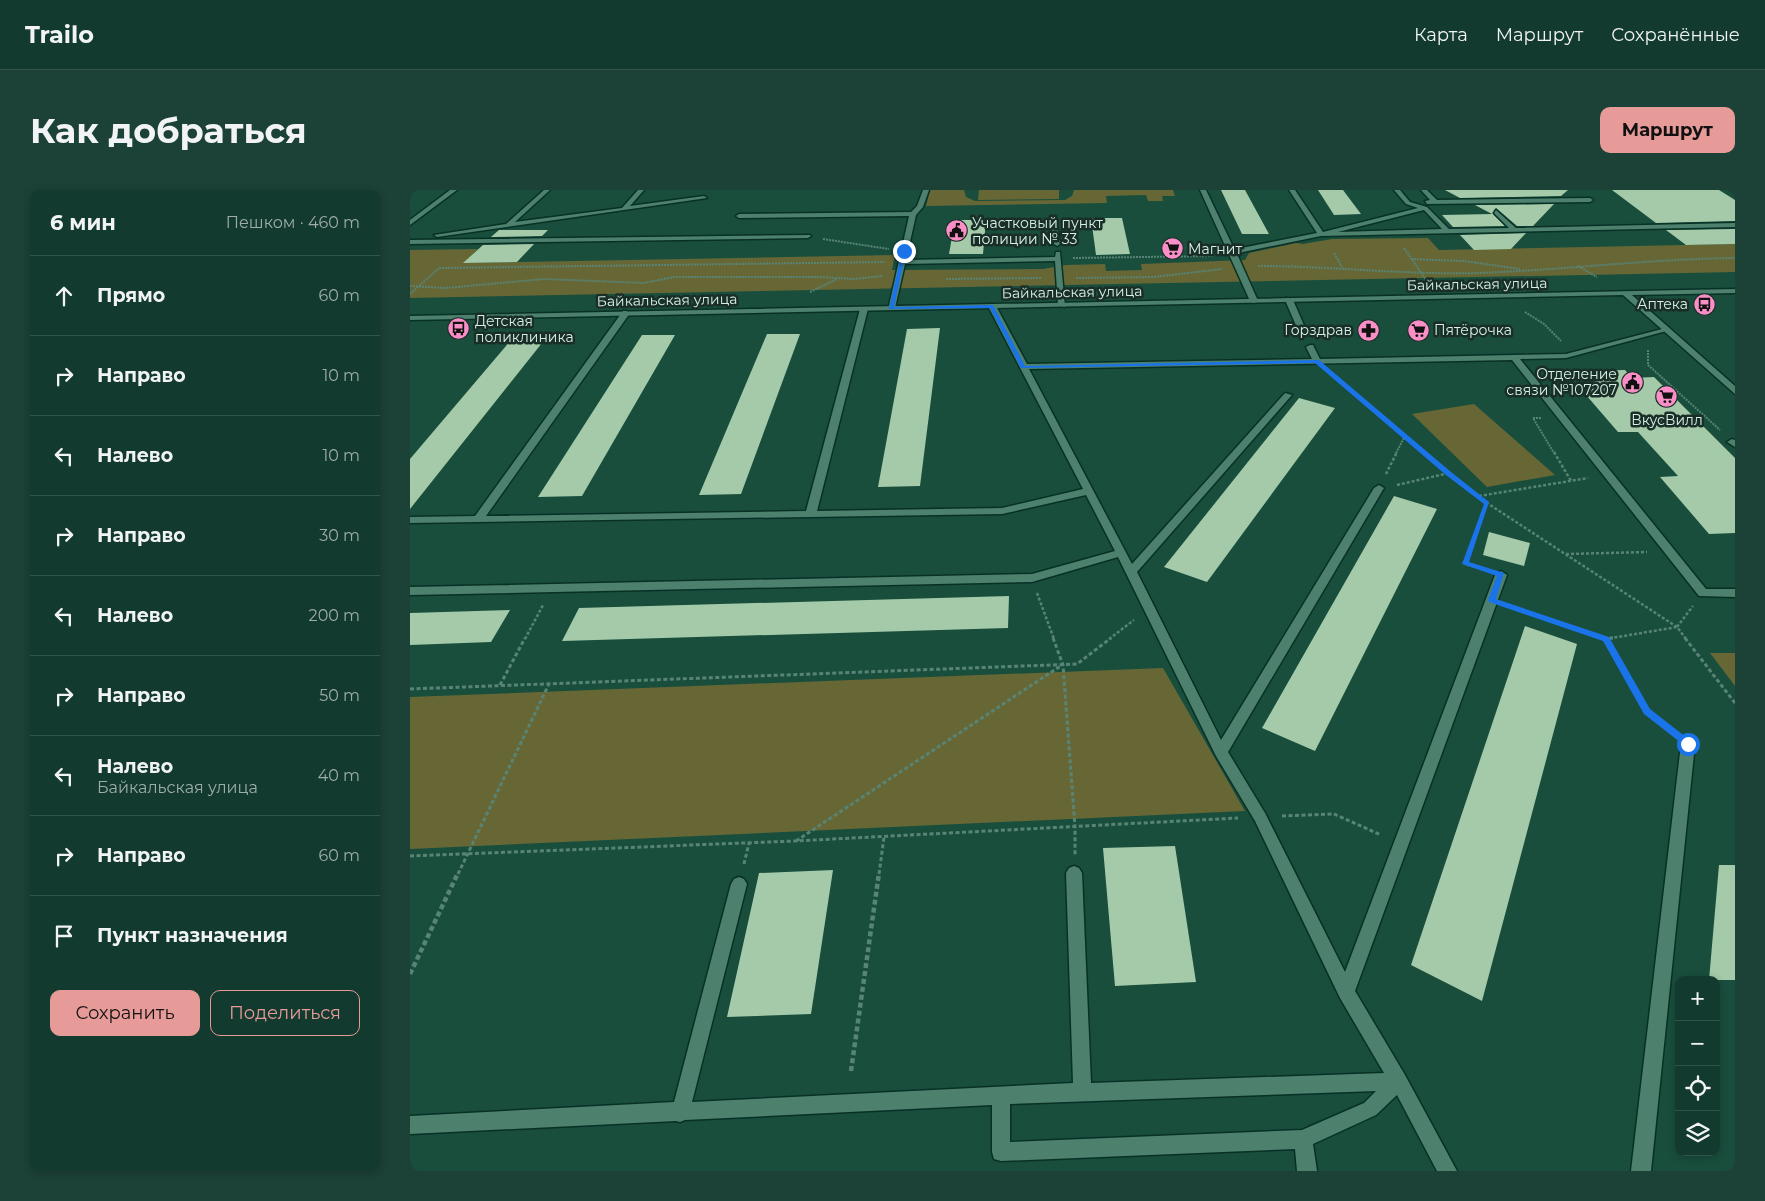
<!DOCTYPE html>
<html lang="ru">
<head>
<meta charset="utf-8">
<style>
  :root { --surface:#133a2e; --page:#1c4136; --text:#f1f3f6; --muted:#9dadaa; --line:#32544a; --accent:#e69b98 }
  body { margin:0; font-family:Montserrat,sans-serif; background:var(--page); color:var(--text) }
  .controls { position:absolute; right:15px; bottom:15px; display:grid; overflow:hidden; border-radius:10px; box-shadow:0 2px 8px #0003 }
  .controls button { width:45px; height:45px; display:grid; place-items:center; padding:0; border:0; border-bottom:1px solid var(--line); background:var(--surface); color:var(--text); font:25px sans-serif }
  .stop { position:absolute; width:15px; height:15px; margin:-11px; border:4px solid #1a73e8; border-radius:50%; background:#fff }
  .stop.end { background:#1a73e8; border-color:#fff; box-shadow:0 1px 5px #0008 }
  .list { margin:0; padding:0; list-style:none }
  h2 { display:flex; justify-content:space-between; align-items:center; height:65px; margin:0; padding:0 20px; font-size:21px }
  h2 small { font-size:16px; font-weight:400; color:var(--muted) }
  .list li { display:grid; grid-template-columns:32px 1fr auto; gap:15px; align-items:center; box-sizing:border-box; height:80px; padding:0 20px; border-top:1px solid var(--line) }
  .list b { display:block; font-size:19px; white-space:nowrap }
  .list p { margin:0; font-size:16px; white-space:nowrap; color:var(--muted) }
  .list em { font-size:16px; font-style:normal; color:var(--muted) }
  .actions { display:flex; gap:10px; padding:15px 20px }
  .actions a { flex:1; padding:11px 0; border:1px solid var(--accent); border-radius:10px; text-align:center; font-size:18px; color:var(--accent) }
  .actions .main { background:var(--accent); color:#111 }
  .icon { flex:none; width:28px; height:28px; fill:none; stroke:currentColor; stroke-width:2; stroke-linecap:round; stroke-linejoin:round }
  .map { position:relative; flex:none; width:1325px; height:981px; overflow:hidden; border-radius:10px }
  header { display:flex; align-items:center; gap:30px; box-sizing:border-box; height:70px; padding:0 25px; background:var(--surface); border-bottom:1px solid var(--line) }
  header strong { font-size:24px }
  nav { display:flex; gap:28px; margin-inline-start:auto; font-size:18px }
  .intro { display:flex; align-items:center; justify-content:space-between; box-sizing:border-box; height:120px; padding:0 30px }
  h1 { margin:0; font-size:35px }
  .button { padding:12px 22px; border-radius:10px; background:var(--accent); color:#111; font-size:18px; font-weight:700 }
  main { display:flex; gap:30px; padding:0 30px }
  aside { flex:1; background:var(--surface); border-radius:10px; box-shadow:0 2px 8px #0003 }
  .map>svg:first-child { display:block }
  .green { fill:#676736 }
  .building { fill:#a4caa9 }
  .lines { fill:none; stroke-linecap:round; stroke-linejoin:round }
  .service-casing { stroke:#083125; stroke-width:3 }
  .tertiary-casing { stroke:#083125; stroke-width:3 }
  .path-far3 { stroke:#588475; stroke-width:2; stroke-dasharray:2 1; stroke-linecap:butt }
  .path-far2 { stroke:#588475; stroke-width:2.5; stroke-dasharray:3 2; stroke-linecap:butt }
  .path-far1 { stroke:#588475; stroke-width:3; stroke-dasharray:4 2.5; stroke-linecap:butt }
  .path { stroke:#588475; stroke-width:4.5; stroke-dasharray:5 3; stroke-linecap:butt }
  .service { fill:#4d806d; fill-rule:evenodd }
  .tertiary { fill:#4d806d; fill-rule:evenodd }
  .route { fill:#1a73e8 }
  .labels { text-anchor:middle; stroke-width:5; stroke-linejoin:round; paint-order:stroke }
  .far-poi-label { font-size:14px; fill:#d5f0e5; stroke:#192e27; text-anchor:start }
  .far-street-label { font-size:14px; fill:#d5f0e5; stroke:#192e27 }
</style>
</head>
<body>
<header>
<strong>Trailo</strong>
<nav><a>Карта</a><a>Маршрут</a><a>Сохранённые</a></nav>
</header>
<div class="intro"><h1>Как добраться</h1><a class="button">Маршрут</a></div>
<main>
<aside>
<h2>6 мин<small>Пешком · 460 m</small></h2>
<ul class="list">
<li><svg class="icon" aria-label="ahead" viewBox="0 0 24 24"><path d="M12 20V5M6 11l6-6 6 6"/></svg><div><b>Прямо</b></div><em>60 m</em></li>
<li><svg class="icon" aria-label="right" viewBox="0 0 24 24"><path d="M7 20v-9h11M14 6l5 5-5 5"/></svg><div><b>Направо</b></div><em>10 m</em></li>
<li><svg class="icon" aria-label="left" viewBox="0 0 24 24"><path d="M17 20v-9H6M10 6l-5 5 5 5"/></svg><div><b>Налево</b></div><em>10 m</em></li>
<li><svg class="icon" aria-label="right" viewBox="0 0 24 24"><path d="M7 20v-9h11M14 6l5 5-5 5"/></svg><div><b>Направо</b></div><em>30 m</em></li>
<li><svg class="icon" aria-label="left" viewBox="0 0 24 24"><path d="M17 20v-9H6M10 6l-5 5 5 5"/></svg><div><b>Налево</b></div><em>200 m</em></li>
<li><svg class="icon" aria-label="right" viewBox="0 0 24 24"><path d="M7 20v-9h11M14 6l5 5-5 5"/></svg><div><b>Направо</b></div><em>50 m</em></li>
<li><svg class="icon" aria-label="left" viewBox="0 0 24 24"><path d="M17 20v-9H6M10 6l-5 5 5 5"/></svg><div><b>Налево</b><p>Байкальская улица</p></div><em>40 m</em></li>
<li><svg class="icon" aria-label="right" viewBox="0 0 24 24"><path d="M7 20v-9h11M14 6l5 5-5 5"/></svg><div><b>Направо</b></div><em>60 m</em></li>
<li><svg class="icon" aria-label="arrive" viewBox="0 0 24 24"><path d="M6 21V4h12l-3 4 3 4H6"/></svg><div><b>Пункт назначения</b></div></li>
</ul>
<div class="actions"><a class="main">Сохранить</a><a>Поделиться</a></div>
</aside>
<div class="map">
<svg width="1325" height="981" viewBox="0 0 1325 981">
  <rect width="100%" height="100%" fill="#194e3d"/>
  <path class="green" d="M 520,0 L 554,0 L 556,7 L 565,11 L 655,10 L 662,6 L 664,0 L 763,0 L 765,6 L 752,6 L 753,11 L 738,11 L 736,5 L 696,6 L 697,13 L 516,16 Z
    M 569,0 L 649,0 L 649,9 L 568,10 Z
    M 1018,48 L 1029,60 L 1325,54 L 1325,82 L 0,108 L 0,60 L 68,59 L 54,73 L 485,65 L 482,80 L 633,79 L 656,75 L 695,74 L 696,81 L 732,80 L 731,74 L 835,70 L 839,63 L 886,53 L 893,54 L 922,49 Z
    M 1064,214 L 1145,285 L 1077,297 L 1002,224 Z
    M 1300,463 L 1325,463 L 1325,496 Z
    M 753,478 L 835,621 L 0,659 L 0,507 Z"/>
  <path class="building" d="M 811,0 L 835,0 L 859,44 L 832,44 Z
    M 908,0 L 933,0 L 951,24 L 924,25 Z
    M 1035,0 L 1158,0 L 1151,6 L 1050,8 Z
    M 1202,0 L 1309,0 L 1325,10 L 1325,31 L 1246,33 Z
    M 1144,14 L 1123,36 L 1107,36 L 1086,18 L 1083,24 L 1095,36 L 1043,37 L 1032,25 L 1082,24 L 1065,15 Z
    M 681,28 L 712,28 L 720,64 L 686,65 Z
    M 545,30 L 576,30 L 573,64 L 539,64 Z
    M 1325,39 L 1325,54 L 1276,55 L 1256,40 Z
    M 89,40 L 138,40 L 132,46 L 81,47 Z
    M 1116,43 L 1101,59 L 1064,60 L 1050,45 Z
    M 124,54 L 107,72 L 53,73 L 73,55 Z
    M 530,138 L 510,296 L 468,297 L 497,139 Z
    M 357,144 L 390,144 L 331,304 L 289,305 Z
    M 232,145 L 265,145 L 172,306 L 128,307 Z
    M 136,148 L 0,319 L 0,269 L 102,149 Z
    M 1215,180 L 1222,188 L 1244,187 L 1325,268 L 1325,343 L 1299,344 L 1250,287 L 1268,286 L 1228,242 L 1208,242 L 1170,198 L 1191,198 L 1175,181 Z
    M 889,208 L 925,218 L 797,392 L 754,377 Z
    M 984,306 L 1027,319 L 905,561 L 852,538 Z
    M 1079,342 L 1120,353 L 1114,376 L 1073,365 Z
    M 599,406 L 598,438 L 152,451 L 169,418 Z
    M 100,420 L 81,452 L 0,455 L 0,423 Z
    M 1115,436 L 1167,454 L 1072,811 L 1001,775 Z
    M 765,656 L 786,792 L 705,796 L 693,658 Z
    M 1309,675 L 1325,675 L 1325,790 L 1299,790 Z
    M 423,680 L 401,824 L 317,827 L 349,683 Z"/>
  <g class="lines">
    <defs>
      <path id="service" d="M 40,0 L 47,0 L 0,35 L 0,30 Z
        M 134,0 L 140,0 L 105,32 L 212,18 L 228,0 L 234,0 L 220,16 L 294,6 L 297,8 L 27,47 L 24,45 L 96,34 Z
        M 513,0 L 519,0 L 513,17 L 506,25 L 496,70 L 645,67 L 646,62 L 650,62 L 655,117 L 648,115 L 645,71 L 495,74 L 485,118 L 478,120 L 499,26 L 329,28 L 326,26 L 329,24 L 501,22 L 507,16 Z
        M 790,0 L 796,0 L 825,61 L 831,58 L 907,43 L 879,0 L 885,0 L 913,42 L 1008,18 L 996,14 L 984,0 L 990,0 L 1000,12 L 1017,17 L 1039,39 L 1099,38 L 1084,23 L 1086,20 L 1106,38 L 1325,33 L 1325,37 L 911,46 L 833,62 L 828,66 L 848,111 L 844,113 L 840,111 ZM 1014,20 L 1032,39 L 928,42 Z
        M 1011,0 L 1017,0 L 1027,10 L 1180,8 L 1183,10 L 1180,12 L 1017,14 L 1015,11 L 1020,10 Z
        M 645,38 L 648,40 L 650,54 L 647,56 L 644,54 L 642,40 Z
        M 400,45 L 401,46 L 398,48 L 0,54 L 0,50 Z
        M 876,108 L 883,110 L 896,140 L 895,142 L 888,140 L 875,110 Z
        M 579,114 L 586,116 L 617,174 L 902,169 L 896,157 L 900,155 L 903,155 L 910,169 L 1156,164 L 1256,138 L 1260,140 L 1156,168 L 1110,169 L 1296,399 L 1325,399 L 1325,407 L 1289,406 L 1102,170 L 619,179 L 722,374 L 875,203 L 882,205 L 727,382 L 811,550 L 964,298 L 969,295 L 974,298 L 818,562 L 855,623 L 935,782 L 1085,385 L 1091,381 L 1097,385 L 945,801 L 995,885 L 1047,981 L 1027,981 L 987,905 L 966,925 L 903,954 L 907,981 L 887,981 L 885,959 L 591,971 L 584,969 L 582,962 L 582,915 L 275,930 L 270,932 L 266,931 L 0,944 L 0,926 L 264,912 L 321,694 L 324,689 L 329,687 L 334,689 L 337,694 L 282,912 L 663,893 L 656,683 L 659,678 L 664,676 L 669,678 L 672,683 L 681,893 L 974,883 L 930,808 L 845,631 L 806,566 L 708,367 L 622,392 L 0,405 L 0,397 L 622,384 L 705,361 L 676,305 L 592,324 L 0,333 L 0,327 L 65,326 L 213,121 L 216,121 L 220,123 L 76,326 L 396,321 L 450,119 L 454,117 L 458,119 L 407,321 L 592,318 L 673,299 L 578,116 ZM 966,901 L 954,913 L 892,940 L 600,952 L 600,914 Z
        M 1322,249 L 1325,250 L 1325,257 L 1317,252 Z
        M 1278,549 L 1283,550 L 1285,554 L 1241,981 L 1221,981 L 1271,554 L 1273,550 Z"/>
      <path id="tertiary" d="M 1325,99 L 1325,103 L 1222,105 L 1325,196 L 1325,204 L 1213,105 L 0,130 L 0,126 Z"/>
    </defs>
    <use href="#service" class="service-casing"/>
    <use href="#tertiary" class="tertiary-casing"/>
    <path class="path-far3" d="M 413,49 L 479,59
      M 994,58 L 1017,91
      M 924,63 L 932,77
      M 663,68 L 804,66
      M 1001,69 L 1054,71 L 1110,79
      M 848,76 C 921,76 994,85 1068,83 C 1154,80 1239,69 1325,68
      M 1168,76 L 1187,87
      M 666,88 L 744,87 L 812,79
      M 536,89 L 632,88
      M 0,96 L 36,98 L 134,89 L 234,93 L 264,87 L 409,87 L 444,89 L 473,86
      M 400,102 L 427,89
      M 0,104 L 29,78 L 474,72
      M 1115,122 L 1134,134 L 1151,151
      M 1238,160 L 1238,175 L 1310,240
      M 926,188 L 1016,263
      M 1131,228 L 1123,228 L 1144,263
      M 986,263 L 995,246"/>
    <path class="path-far2" d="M 1014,262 L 1077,313 L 1267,437
      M 1144,262 L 1161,291
      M 976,284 L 987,262
      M 987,295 L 1039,283
      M 1069,306 L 1178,288
      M 1156,364 L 1237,362
      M 1074,379 L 1055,374 L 1077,313
      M 627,403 L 644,449
      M 1100,416 L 1196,449 L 1267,437
      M 115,449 L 133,415
      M 699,449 L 724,430
      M 1276,449 L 1267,437 L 1283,416"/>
    <path class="path-far1" d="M 643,448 L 653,475 L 665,637 L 665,665
      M 1193,448 L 1203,448
      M 1275,448 L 1325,513
      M 1196,449 L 1237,521 L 1264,542
      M 90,495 L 115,448
      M 0,499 L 667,474 L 701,448
      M 872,626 L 924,624 L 971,645
      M 386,651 L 652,475
      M 0,666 L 385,651 L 828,628
      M 334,674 L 339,653
      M 48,684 L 139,494
      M 469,684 L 474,647"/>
    <path class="path" d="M 0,784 L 48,683
      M 441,881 L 469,683"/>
    <use href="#service" class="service"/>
    <use href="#tertiary" class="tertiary"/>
  </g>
  <path class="route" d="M 494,60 L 496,61 L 484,117 L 583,115 L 615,176 L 909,170 L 1041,282 L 1079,312 L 1059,372 L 1094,383 L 1086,409 L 1199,447 L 1240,519 L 1281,551 L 1281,556 L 1275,556 L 1234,524 L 1193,451 L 1079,412 L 1078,410 L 1087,386 L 1052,374 L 1074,314 L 1036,285 L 905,173 L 611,178 L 580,118 L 479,119 L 492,61 Z"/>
  <defs>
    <symbol id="civic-disc" viewBox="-11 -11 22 22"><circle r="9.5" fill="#fa8fc7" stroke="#192e27"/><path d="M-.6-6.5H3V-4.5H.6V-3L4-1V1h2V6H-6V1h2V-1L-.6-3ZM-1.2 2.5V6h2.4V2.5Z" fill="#111"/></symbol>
    <symbol id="supermarket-disc" viewBox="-11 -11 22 22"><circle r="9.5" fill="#fa8fc7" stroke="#192e27"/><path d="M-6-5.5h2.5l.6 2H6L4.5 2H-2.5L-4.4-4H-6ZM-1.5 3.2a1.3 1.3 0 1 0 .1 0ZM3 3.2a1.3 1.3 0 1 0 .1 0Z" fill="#111"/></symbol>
    <symbol id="bus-disc" viewBox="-11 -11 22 22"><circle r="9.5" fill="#fa8fc7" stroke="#192e27"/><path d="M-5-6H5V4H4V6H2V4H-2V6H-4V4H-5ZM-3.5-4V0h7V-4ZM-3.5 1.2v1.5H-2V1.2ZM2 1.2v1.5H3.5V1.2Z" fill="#111"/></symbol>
    <symbol id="pharmacy-disc" viewBox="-11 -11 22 22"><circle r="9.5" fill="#fa8fc7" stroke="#192e27"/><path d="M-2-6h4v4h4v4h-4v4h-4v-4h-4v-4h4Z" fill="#111"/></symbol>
  </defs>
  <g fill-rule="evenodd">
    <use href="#civic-disc" x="534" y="28" width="25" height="25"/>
    <use href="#supermarket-disc" x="750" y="46" width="25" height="25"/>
    <use href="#bus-disc" x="1282" y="102" width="25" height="25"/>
    <use href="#bus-disc" x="36" y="126" width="25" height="25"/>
    <use href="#pharmacy-disc" x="946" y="128" width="25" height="25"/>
    <use href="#supermarket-disc" x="996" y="128" width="25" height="25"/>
    <use href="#civic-disc" x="1210" y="180" width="25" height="25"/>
    <use href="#supermarket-disc" x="1244" y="194" width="25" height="25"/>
  </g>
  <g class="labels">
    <g class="far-poi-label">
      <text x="562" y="38">Участковый пункт<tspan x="562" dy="16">полиции № 33</tspan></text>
      <text x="778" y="64">Магнит</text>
      <text x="1278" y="119" text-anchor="end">Аптека</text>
      <text x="65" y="136">Детская<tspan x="65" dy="16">поликлиника</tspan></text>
      <text x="942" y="145" text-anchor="end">Горздрав</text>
      <text x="1024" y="145">Пятёрочка</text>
      <text x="1207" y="189" text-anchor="end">Отделение<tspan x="1207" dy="16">связи №107207</tspan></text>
      <text x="1257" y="235" text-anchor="middle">ВкусВилл</text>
    </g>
    <g class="far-street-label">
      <text transform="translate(1067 94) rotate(-1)" y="5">Байкальская улица</text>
      <text transform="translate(662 102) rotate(-1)" y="5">Байкальская улица</text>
      <text transform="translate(257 110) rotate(-1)" y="5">Байкальская улица</text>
    </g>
  </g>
</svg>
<div class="controls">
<button>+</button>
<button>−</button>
<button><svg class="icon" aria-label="locate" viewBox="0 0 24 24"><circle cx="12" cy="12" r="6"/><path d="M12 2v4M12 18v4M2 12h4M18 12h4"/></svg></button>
<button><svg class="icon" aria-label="layers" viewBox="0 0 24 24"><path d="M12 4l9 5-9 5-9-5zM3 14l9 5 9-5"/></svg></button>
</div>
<div class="stop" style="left:1278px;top:554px"></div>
<div class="stop end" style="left:494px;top:61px"></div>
</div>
</main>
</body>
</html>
